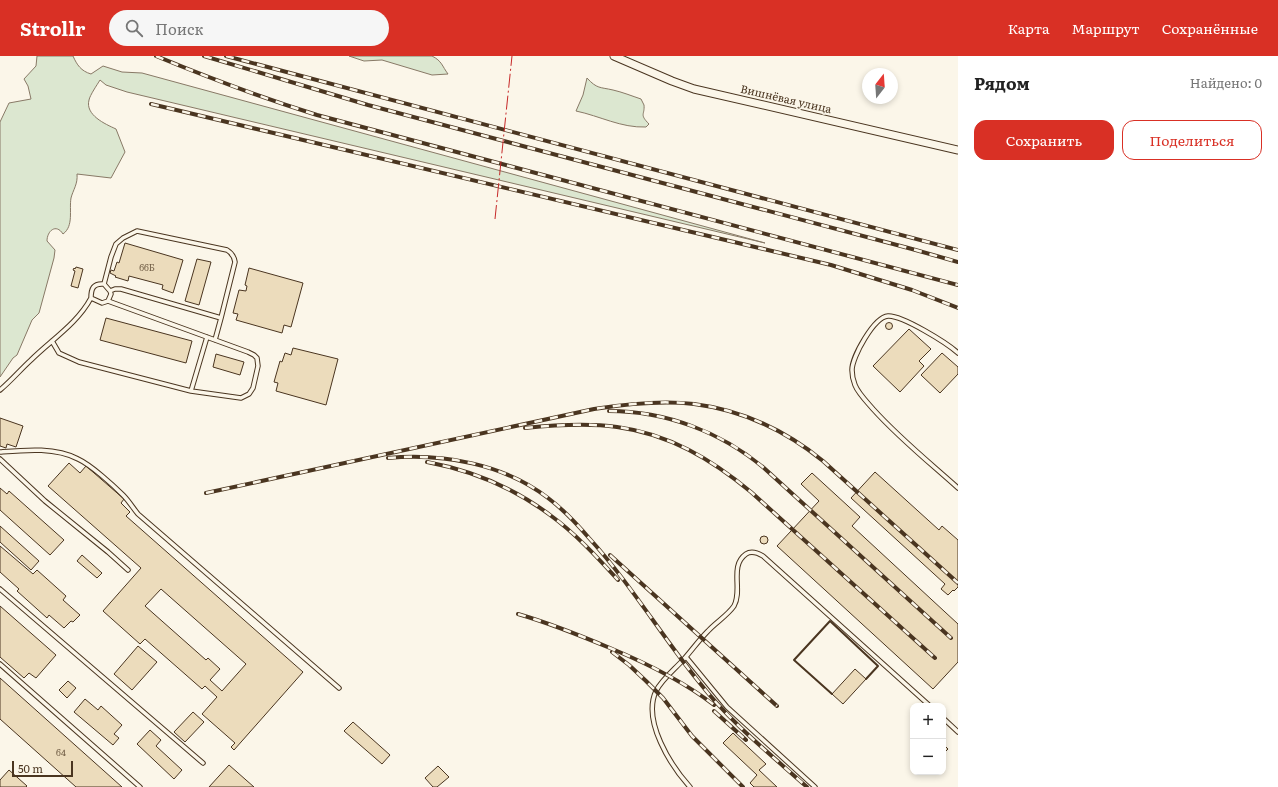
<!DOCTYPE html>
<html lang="ru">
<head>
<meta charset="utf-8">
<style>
  :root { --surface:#fff; --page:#f6f6f6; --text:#222; --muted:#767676; --line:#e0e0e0; --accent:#d93025 }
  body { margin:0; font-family:Literata,serif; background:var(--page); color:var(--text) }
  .controls { position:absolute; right:12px; bottom:12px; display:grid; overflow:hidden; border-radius:8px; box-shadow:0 2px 6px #0003 }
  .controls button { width:36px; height:36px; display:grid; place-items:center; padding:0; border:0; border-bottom:1px solid var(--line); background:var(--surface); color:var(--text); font:20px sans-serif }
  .compass { position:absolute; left:862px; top:12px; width:36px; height:36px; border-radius:50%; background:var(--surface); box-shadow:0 2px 6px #0003; rotate:17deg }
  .scale { position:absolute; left:12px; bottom:10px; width:61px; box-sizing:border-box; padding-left:4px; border:2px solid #4a3520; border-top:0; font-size:11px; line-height:14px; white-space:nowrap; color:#4a3520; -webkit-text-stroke:3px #fbf6e9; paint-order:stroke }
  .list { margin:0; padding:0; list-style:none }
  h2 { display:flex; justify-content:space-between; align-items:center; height:52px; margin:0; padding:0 16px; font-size:17px }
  h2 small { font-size:13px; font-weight:400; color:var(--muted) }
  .actions { display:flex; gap:8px; padding:12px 16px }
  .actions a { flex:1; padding:9px 0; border:1px solid var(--accent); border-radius:12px; text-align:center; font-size:14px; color:var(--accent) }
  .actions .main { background:var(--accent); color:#fff }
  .icon { flex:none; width:22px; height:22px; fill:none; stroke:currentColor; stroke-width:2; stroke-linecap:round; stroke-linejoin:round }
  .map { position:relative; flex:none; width:958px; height:731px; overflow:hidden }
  header { display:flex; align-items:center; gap:24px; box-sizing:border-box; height:56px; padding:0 20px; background:var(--accent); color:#fff }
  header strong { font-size:19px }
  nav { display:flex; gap:22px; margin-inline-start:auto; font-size:14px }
  .search { width:280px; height:36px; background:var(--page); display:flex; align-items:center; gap:10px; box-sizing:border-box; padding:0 14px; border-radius:22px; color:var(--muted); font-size:15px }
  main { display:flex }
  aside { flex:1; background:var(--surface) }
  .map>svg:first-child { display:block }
  .green { fill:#dce7d0; stroke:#887966 }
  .building { fill:#ecdcbc; stroke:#4a3520; fill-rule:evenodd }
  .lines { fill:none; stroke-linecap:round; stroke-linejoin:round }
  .lane-casing { stroke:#4a3520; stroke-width:5.5 }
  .street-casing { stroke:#4a3520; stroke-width:9 }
  .lane { stroke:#fbf6e9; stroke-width:3.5 }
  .street { stroke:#fbf6e9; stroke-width:7 }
  .rail-casing { stroke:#4a3520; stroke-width:4 }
  .rail { stroke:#fbf6e9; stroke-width:2.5; stroke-dasharray:8; stroke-linecap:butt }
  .wall { stroke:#4a3520; stroke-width:2 }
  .power { stroke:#c62828; stroke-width:1; stroke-dasharray:14 3 2 3; stroke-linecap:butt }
  .labels { text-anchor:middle; stroke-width:3; stroke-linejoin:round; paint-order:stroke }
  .number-label { font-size:9px; fill:#725f47 }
  .street-label { font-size:11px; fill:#4a3520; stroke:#fbf6e9 }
</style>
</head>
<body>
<header>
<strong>Strollr</strong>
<div class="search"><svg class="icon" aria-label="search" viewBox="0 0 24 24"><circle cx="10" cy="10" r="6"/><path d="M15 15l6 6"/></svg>Поиск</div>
<nav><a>Карта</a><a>Маршрут</a><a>Сохранённые</a></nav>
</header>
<main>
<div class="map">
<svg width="958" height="731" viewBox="0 0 958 731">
  <rect width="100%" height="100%" fill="#fbf6e9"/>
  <path class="green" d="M 37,0 L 73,0 C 77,9 81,15 91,18 L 103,10 L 122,16 L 142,17 L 765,187 L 127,36 L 106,29 L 100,24 C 97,29 90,39 89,44 C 85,59 105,68 116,73 L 125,96 L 111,122 L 77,118 C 78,128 73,134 71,142 C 69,154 74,170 63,178 C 56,167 47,175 47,185 L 55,194 L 54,202 L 39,257 L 32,264 L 17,299 L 13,302 L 0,321 L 0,66 L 9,47 L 31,43 L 28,30 L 24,23 L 36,10 Z
    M 349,0 L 432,0 C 442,5 442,10 448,18 L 432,19 L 382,4 L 364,5 Z
    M 587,22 C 597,33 600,31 613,34 C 622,36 632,40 641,43 C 642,45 643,47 644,49 C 645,59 639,58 649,68 L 646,71 C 621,72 600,60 576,55 L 583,39 Z"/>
  <path class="building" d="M 125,187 L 183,204 L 173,237 L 162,233 L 163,229 L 129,220 L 128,225 L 115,221 L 116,220 L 110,217 L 111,214 L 114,215 L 117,206 L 119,207 Z
    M 197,203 L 211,206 L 199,249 L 185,245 Z
    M 76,211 L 83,213 L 78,232 L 71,230 L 75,215 L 73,214 L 74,212 L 75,213 Z
    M 249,212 L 303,227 L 291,271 L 284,269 L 282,277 L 236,264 L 238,258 L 233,257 L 239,234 L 246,235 L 247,230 L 245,229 Z
    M 106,262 L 192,285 L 186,307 L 100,284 Z
    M885.5 270a3.5 3.5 0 1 1 7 0a3.5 3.5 0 1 1-7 0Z
    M 909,273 L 931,293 L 919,305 L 924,310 L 900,336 L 873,310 Z
    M 293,292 L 338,303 L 326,349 L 276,335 L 278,327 L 274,326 L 280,305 L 282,306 L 285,297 L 291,299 Z
    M 942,297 L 958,311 L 958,318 L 940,337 L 921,319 Z
    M 216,298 L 244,306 L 240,319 L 213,311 Z
    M 0,362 L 23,370 L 16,391 L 7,388 L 6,392 L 0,390 Z
    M 69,407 L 80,417 L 86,410 L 124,443 L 121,447 L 130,456 L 126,460 L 303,616 L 234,694 L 231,691 L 235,687 L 202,658 L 217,641 L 205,630 L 202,633 L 145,583 L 140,588 L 103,555 L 141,512 L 48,430 ZM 161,533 L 246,608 L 222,635 L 210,624 L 220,613 L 208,602 L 206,604 L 145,550 Z
    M 875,416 L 939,474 L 942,470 L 958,484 L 958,531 L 954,535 L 953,534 L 948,539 L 941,533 L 945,528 L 851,442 Z
    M 812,417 L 860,461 L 852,470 L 958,568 L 958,606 L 933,633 L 777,490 L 819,445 L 801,428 Z
    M 0,432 L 7,438 L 9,435 L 64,484 L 50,499 L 0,454 Z
    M 0,470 L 39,505 L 31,514 L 0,486 Z
    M760 484a4 4 0 1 1 8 0a4 4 0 1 1-8 0Z
    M 0,490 L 33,518 L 37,514 L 66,540 L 63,544 L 80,559 L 73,566 L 71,565 L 64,572 L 49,559 L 47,562 L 17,535 L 19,533 L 0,516 Z
    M 82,499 L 102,517 L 97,522 L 77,505 Z
    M 0,550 L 56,599 L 36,622 L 29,617 L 24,622 L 0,601 Z
    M 138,590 L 157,606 L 132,634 L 114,618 Z
    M 855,613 L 866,623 L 843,648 L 832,638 Z
    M 0,622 L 122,731 L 76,731 L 0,663 Z
    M 68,625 L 76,632 L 67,642 L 59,634 Z
    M 85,643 L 98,654 L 101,650 L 122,669 L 114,678 L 119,682 L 113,689 L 74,656 Z
    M 193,656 L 204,666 L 185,686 L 174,676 Z
    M 353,666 L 390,699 L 382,708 L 344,675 Z
    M 150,674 L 161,684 L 156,690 L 182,714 L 174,723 L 137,688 Z
    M 733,677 L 766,708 L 759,714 L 777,731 L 754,731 L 750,727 L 757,719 L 723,687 Z
    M 943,688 L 948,693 L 943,698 Z
    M 229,709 L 254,731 L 209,731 Z
    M 438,710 L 449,721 L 437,731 L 433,731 L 425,722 Z
    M 9,714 L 27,730 L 26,731 L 0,731 L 0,724 Z"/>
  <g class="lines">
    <defs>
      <path id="lane" d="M 104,228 L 111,201 L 116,188 L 123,182 L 137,175 L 227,194 C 232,197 234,200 235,206 L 221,262
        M 110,235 L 115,233 L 121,233 L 221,262 L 215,284
        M 91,242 C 91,233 93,227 104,228 L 110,235 L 111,238 L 108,245
        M 958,297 C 947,287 902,259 888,260 C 874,261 852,301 852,314 C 852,319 853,324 855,329 C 858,337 867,346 873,353 C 899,382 929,406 958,432
        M 0,334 C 11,325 20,314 31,304 C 51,284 77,268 91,242 L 102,247 L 108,245 L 248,296 L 254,299 L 257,302 L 258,310 L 253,332 L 249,338 L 241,342 L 191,335 L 79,306 L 59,297 L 52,285
        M 191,335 L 207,281
        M 0,396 C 25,394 55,391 78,403 C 91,409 113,429 123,439 C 129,445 133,452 138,458 L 339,632
        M 0,403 L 45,445 L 108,496 L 128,514
        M 0,533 L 203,707
        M 686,601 L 727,651 L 815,731
        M 0,608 L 140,731
        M 943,662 L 958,676
        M 690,731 C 671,710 642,665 656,635 C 662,623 675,613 684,603 C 692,594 699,584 708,575 C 716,566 727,560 734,550 C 743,534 729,510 746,498 C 752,494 758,497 763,500 L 930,650"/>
      <path id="street" d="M 614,0 L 672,25 L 694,33 L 958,94"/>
    </defs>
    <use href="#lane" class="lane-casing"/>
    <use href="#street" class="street-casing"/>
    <use href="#lane" class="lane"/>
    <use href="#street" class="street"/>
    <defs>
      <path id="rail" d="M 156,0 C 209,22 263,42 317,59 L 958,229
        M 204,0 L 368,49 L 912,193 L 958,206
        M 226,0 L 958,194
        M 151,48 L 831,209 L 912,234 L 958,252
        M 609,355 C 666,355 721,376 764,412 L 951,582
        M 525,372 C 555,369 588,367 617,371 C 669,378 711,403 751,436 L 935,602
        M 388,402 C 443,397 504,408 548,442 C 564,454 577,468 589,482 C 630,527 661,579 699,626 C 730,666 770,698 807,731
        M 427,406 C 470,414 514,432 550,459 C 575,477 597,501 618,524
        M 206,437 L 594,353 C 626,348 661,344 694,348 C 742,354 786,375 823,405 L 958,527
        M 610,499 L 777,650
        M 518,558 C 549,567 579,579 610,592 C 646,607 683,625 714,649
        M 612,596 L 629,609 L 646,625 L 663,642 L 692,680 L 743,731
        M 714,655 L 746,684"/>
    </defs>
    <use href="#rail" class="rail-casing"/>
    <use href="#rail" class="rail"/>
    <path class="wall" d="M 832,638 L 794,604 L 830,565 L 878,610 L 866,623"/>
    <path class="power" d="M 495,163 L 512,0"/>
  </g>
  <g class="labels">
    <g class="number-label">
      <text x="147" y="215">66Б</text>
      <text x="61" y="700">64</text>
    </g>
    <g class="street-label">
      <text transform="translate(786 43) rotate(13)" y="4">Вишнёвая улица</text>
    </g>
  </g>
</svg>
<div class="controls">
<button>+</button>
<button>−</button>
</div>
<svg class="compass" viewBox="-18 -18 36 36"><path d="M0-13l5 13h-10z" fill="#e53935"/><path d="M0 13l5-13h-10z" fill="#767676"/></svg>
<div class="scale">50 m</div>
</div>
<aside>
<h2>Рядом<small>Найдено: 0</small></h2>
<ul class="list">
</ul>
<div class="actions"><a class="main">Сохранить</a><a>Поделиться</a></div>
</aside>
</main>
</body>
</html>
